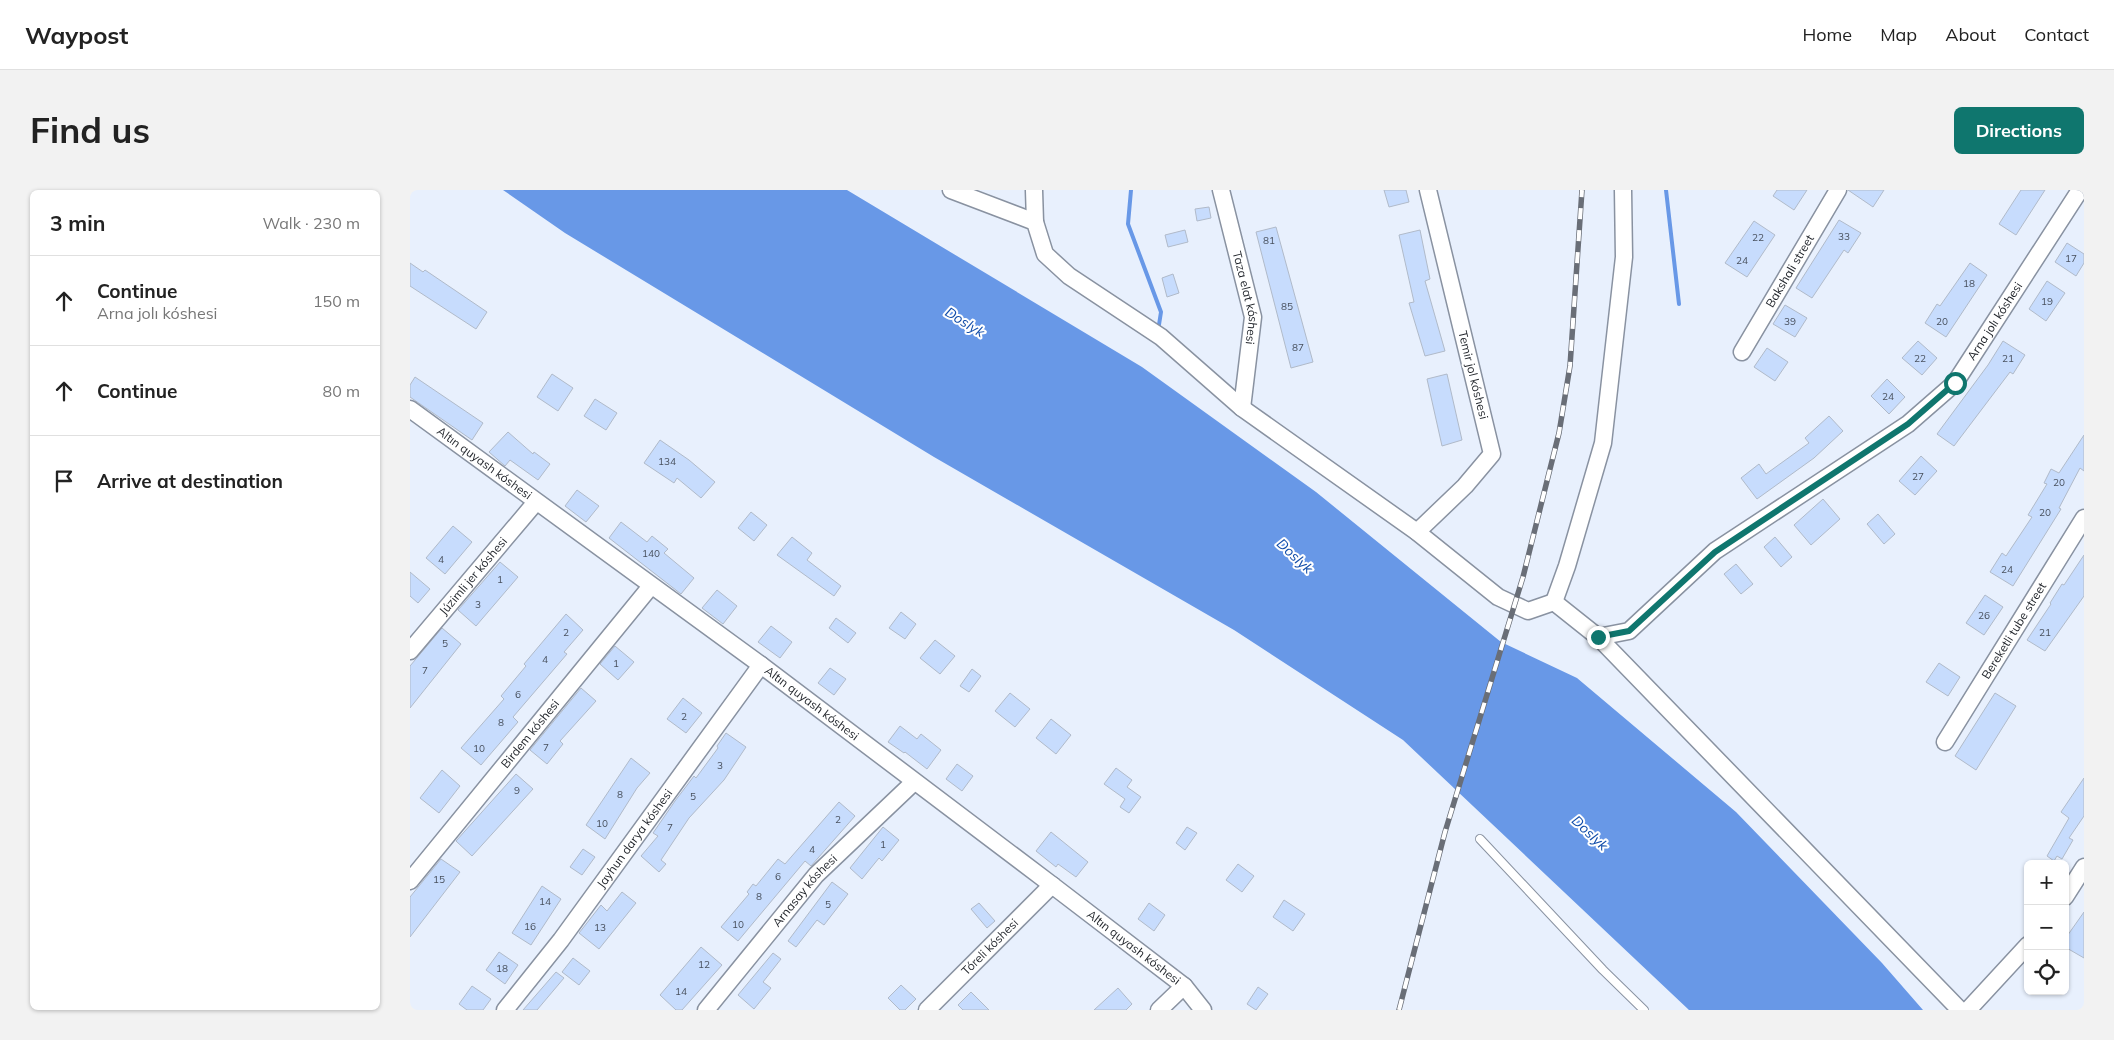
<!DOCTYPE html>
<html lang="en">
<head>
<meta charset="utf-8">
<style>
  :root { --surface:#fff; --page:#f2f2f2; --text:#222; --muted:#767676; --line:#e0e0e0; --accent:#0f766e }
  body { margin:0; font-family:Mulish,sans-serif; background:var(--page); color:var(--text) }
  .controls { position:absolute; right:15px; bottom:15px; display:grid; overflow:hidden; border-radius:8px; box-shadow:0 1px 4px #0004 }
  .controls button { width:45px; height:45px; display:grid; place-items:center; padding:0; border:0; border-bottom:1px solid var(--line); background:var(--surface); color:var(--text); font:25px sans-serif }
  .stop { position:absolute; width:15px; height:15px; margin:-11px; border:4px solid #0f766e; border-radius:50%; background:#fff }
  .stop.end { background:#0f766e; border-color:#fff; box-shadow:0 1px 5px #0008 }
  .list { margin:0; padding:0; list-style:none }
  h2 { display:flex; justify-content:space-between; align-items:center; height:65px; margin:0; padding:0 20px; font-size:21px }
  h2 small { font-size:16px; font-weight:400; color:var(--muted) }
  .list li { display:grid; grid-template-columns:32px 1fr auto; gap:15px; align-items:center; box-sizing:border-box; height:90px; padding:0 20px; border-top:1px solid var(--line) }
  .list b { display:block; font-size:19px; white-space:nowrap }
  .list p { margin:0; font-size:16px; white-space:nowrap; color:var(--muted) }
  .list em { font-size:16px; font-style:normal; color:var(--muted) }
  .icon { flex:none; width:28px; height:28px; fill:none; stroke:currentColor; stroke-width:2; stroke-linecap:round; stroke-linejoin:round }
  .map { position:relative; flex:none; width:1674px; height:820px; overflow:hidden; border-radius:8px }
  header { display:flex; align-items:center; gap:30px; box-sizing:border-box; height:70px; padding:0 25px; background:var(--surface); border-bottom:1px solid var(--line) }
  header strong { font-size:24px }
  nav { display:flex; gap:28px; margin-inline-start:auto; font-size:18px }
  .intro { display:flex; align-items:center; justify-content:space-between; box-sizing:border-box; height:120px; padding:0 30px }
  h1 { margin:0; font-size:35px }
  .button { padding:12px 22px; border-radius:8px; background:var(--accent); color:#fff; font-size:18px; font-weight:700 }
  main { display:flex; gap:30px; padding:0 30px }
  aside { flex:1; background:var(--surface); border-radius:8px; box-shadow:0 1px 4px #0004 }
  .map>svg:first-child { display:block }
  .water { fill:#6898e7 }
  .lines { fill:none; stroke-linecap:round; stroke-linejoin:round }
  .stream { stroke:#6898e7; stroke-width:4 }
  .building { fill:#c7dcfd; stroke:#b0bac9 }
  .service-casing { stroke:#8992a1; stroke-width:10 }
  .minor-casing { stroke:#8992a1; stroke-width:19 }
  .service { stroke:#fff; stroke-width:8 }
  .minor { stroke:#fff; stroke-width:16 }
  .rail-casing { stroke:#696e77; stroke-width:5.5 }
  .rail { stroke:#fff; stroke-width:4; stroke-dasharray:11; stroke-linecap:butt }
  .route { stroke:#0f766e; stroke-width:6 }
  .labels { text-anchor:middle; stroke-width:4; stroke-linejoin:round; paint-order:stroke }
  .number-label { font-size:10px; fill:#48505d }
  .street-label { font-size:12px; fill:#1e2228; stroke:#fff }
  .water-label { font-size:14px; font-style:italic; fill:#134eaa; stroke:#fff }
</style>
</head>
<body>
<header>
<strong>Waypost</strong>
<nav><a>Home</a><a>Map</a><a>About</a><a>Contact</a></nav>
</header>
<div class="intro"><h1>Find us</h1><a class="button">Directions</a></div>
<main>
<aside>
<h2>3 min<small>Walk · 230 m</small></h2>
<ul class="list">
<li><svg class="icon" aria-label="ahead" viewBox="0 0 24 24"><path d="M12 20V5M6 11l6-6 6 6"/></svg><div><b>Continue</b><p>Arna jolı kóshesi</p></div><em>150 m</em></li>
<li><svg class="icon" aria-label="ahead" viewBox="0 0 24 24"><path d="M12 20V5M6 11l6-6 6 6"/></svg><div><b>Continue</b></div><em>80 m</em></li>
<li><svg class="icon" aria-label="arrive" viewBox="0 0 24 24"><path d="M6 21V4h12l-3 4 3 4H6"/></svg><div><b>Arrive at destination</b></div></li>
</ul>
</aside>
<div class="map">
<svg width="1674" height="820" viewBox="0 0 1674 820">
  <rect width="100%" height="100%" fill="#e8f0fd"/>
  <path class="water" d="M 93,0 L 437,0 L 732,177 L 906,302 L 1091,452 L 1167,488 L 1326,622 L 1472,773 L 1513,820 L 1279,820 L 993,550 L 824,440 L 524,267 L 155,43 Z"/>
  <g class="lines">
    <path class="stream" d="M 721,0 L 718,34 L 751,122 L 748,141
      M 1256,0 L 1269,114"/>
  </g>
  <path class="building" d="M 974,0 L 996,0 L 999,12 L 979,17 Z
    M 1367,0 L 1397,0 L 1384,20 L 1363,6 Z
    M 1438,0 L 1474,0 L 1463,17 Z
    M 1611,0 L 1635,0 L 1606,45 L 1589,34 Z
    M 799,17 L 801,28 L 787,31 L 785,19 Z
    M 1429,30 L 1451,43 L 1438,63 L 1434,60 L 1402,108 L 1386,98 Z
    M 1344,31 L 1365,45 L 1337,87 L 1315,73 Z
    M 866,37 L 903,172 L 881,178 L 846,42 Z
    M 775,40 L 778,52 L 758,57 L 755,45 Z
    M 1010,40 L 1020,89 L 1015,91 L 1035,161 L 1015,166 L 999,113 L 1004,112 L 989,45 Z
    M 1657,53 L 1674,64 L 1674,73 L 1666,86 L 1645,72 Z
    M 0,73 L 13,82 L 15,80 L 77,122 L 66,139 L 0,96 Z
    M 1560,73 L 1577,85 L 1536,147 L 1515,133 L 1527,114 L 1530,116 Z
    M 763,84 L 769,103 L 757,107 L 752,88 Z
    M 1637,91 L 1655,103 L 1636,131 L 1619,119 Z
    M 1375,115 L 1397,128 L 1385,147 L 1363,134 Z
    M 1508,151 L 1527,168 L 1512,185 L 1492,168 Z
    M 1593,151 L 1615,165 L 1603,184 L 1600,182 L 1544,256 L 1527,244 L 1578,175 Z
    M 1357,158 L 1378,172 L 1365,191 L 1344,177 Z
    M 142,184 L 163,198 L 148,221 L 127,207 Z
    M 1037,184 L 1052,250 L 1032,256 L 1017,189 Z
    M 5,187 L 73,233 L 62,250 L 0,207 L 0,195 Z
    M 1477,189 L 1495,207 L 1479,224 L 1461,206 Z
    M 185,209 L 207,223 L 196,240 L 174,226 Z
    M 1419,226 L 1433,241 L 1404,268 L 1347,309 L 1331,288 L 1349,274 L 1356,284 L 1399,253 L 1395,248 Z
    M 98,242 L 123,264 L 124,262 L 140,274 L 128,290 L 100,270 L 95,276 L 79,262 Z
    M 1674,245 L 1674,281 L 1670,278 L 1649,318 L 1651,319 L 1603,396 L 1580,382 L 1592,363 L 1596,366 L 1622,327 L 1618,325 L 1637,294 L 1634,293 L 1641,279 L 1649,283 Z
    M 250,250 L 279,270 L 305,292 L 291,308 L 267,288 L 264,293 L 234,273 Z
    M 1511,266 L 1527,281 L 1505,305 L 1489,291 Z
    M 167,300 L 189,316 L 176,332 L 155,316 Z
    M 1413,309 L 1430,329 L 1401,355 L 1384,335 Z
    M 341,322 L 357,335 L 344,351 L 328,338 Z
    M 1468,324 L 1485,344 L 1474,354 L 1457,334 Z
    M 211,332 L 237,352 L 242,346 L 258,359 L 254,363 L 284,388 L 271,404 L 199,348 Z
    M 43,336 L 62,352 L 35,384 L 16,368 Z
    M 382,347 L 402,363 L 397,370 L 431,396 L 424,406 L 367,365 Z
    M 1365,347 L 1382,367 L 1371,377 L 1354,357 Z
    M 1674,365 L 1674,406 L 1635,461 L 1617,450 L 1641,414 L 1640,413 L 1652,394 L 1654,395 Z
    M 90,372 L 108,387 L 66,436 L 48,420 Z
    M 1326,374 L 1343,394 L 1331,404 L 1314,384 Z
    M 0,382 L 20,399 L 8,413 L 0,406 Z
    M 307,400 L 327,416 L 313,434 L 292,418 Z
    M 1575,405 L 1593,417 L 1574,445 L 1556,433 Z
    M 491,422 L 506,434 L 495,449 L 479,438 Z
    M 156,424 L 173,440 L 154,462 L 157,464 L 103,527 L 108,532 L 71,575 L 51,558 L 94,509 L 91,506 L 116,476 L 114,474 Z
    M 426,428 L 446,443 L 438,453 L 419,438 Z
    M 361,436 L 382,452 L 370,468 L 348,452 Z
    M 32,438 L 51,454 L 0,518 L 0,476 Z
    M 525,450 L 545,466 L 530,484 L 510,468 Z
    M 205,456 L 224,472 L 208,490 L 190,474 Z
    M 1529,473 L 1550,487 L 1538,506 L 1516,492 Z
    M 420,478 L 436,489 L 424,505 L 408,493 Z
    M 562,479 L 571,486 L 559,502 L 550,496 Z
    M 171,498 L 186,511 L 150,551 L 153,554 L 137,574 L 120,560 Z
    M 600,503 L 620,519 L 605,537 L 585,521 Z
    M 1585,503 L 1606,516 L 1566,580 L 1545,566 Z
    M 273,508 L 292,523 L 276,543 L 257,529 Z
    M 641,529 L 661,545 L 646,564 L 626,548 Z
    M 490,536 L 507,549 L 511,544 L 531,560 L 517,579 L 495,562 L 494,563 L 478,552 Z
    M 316,543 L 336,557 L 314,590 L 279,628 L 251,670 L 256,674 L 249,682 L 231,666 L 248,646 L 243,643 L 265,611 L 284,586 L 286,588 L 308,558 L 307,556 Z
    M 221,568 L 240,583 L 227,598 L 195,649 L 176,635 Z
    M 547,574 L 563,586 L 552,601 L 536,589 Z
    M 706,578 L 722,590 L 717,597 L 731,607 L 719,623 L 710,617 L 715,609 L 694,594 Z
    M 32,580 L 50,596 L 29,623 L 10,608 Z
    M 106,584 L 123,599 L 62,666 L 46,651 Z
    M 1674,588 L 1674,626 L 1659,648 L 1663,650 L 1652,669 L 1647,666 L 1644,671 L 1637,666 L 1659,628 L 1651,622 Z
    M 429,612 L 445,626 L 401,676 L 395,671 L 328,751 L 311,737 L 339,704 L 337,702 L 343,694 L 346,696 L 368,669 L 375,674 Z
    M 473,637 L 489,650 L 472,671 L 469,668 L 452,689 L 440,678 Z
    M 777,637 L 787,643 L 775,660 L 766,653 Z
    M 641,642 L 678,672 L 666,687 L 648,674 L 646,677 L 626,661 Z
    M 173,659 L 185,667 L 172,685 L 160,677 Z
    M 31,669 L 50,682 L 0,747 L 0,707 Z
    M 828,674 L 844,686 L 832,702 L 816,690 Z
    M 422,692 L 438,704 L 414,735 L 407,730 L 386,757 L 378,751 Z
    M 132,696 L 151,709 L 121,755 L 102,743 Z
    M 212,702 L 226,713 L 189,759 L 169,743 L 191,715 L 197,721 Z
    M 874,710 L 895,724 L 883,741 L 863,727 Z
    M 569,713 L 585,731 L 577,738 L 561,719 Z
    M 739,713 L 755,725 L 744,741 L 728,729 Z
    M 1674,722 L 1674,768 L 1655,757 L 1655,749 Z
    M 291,757 L 312,775 L 272,820 L 266,820 L 250,805 Z
    M 89,762 L 108,775 L 95,794 L 76,780 Z
    M 363,763 L 371,769 L 353,792 L 361,798 L 344,819 L 328,805 Z
    M 163,768 L 180,781 L 169,795 L 152,782 Z
    M 146,782 L 154,788 L 127,820 L 113,820 Z
    M 491,795 L 506,809 L 495,820 L 490,820 L 478,808 Z
    M 62,796 L 81,809 L 73,820 L 57,820 L 49,814 Z
    M 848,797 L 858,804 L 846,820 L 837,814 Z
    M 708,798 L 722,814 L 716,820 L 684,820 Z
    M 561,802 L 579,820 L 553,820 L 548,815 Z"/>
  <g class="lines">
    <defs>
      <path id="service" d="M 1070,649 L 1193,780 L 1234,820"/>
      <g id="minor">
        <path d="M 541,0 L 625,32 L 635,64 L 659,86 L 751,147 L 832,218 L 1007,342 L 1088,407 L 1118,421 L 1144,412"/>
        <path d="M 624,0 L 625,32"/>
        <path id="s1" d="M 811,0 L 843,127 L 832,218"/>
        <path id="s2" d="M 1332,162 L 1428,0"/>
        <path id="s3" d="M 0,219 L 351,475 L 642,695 L 774,796 L 793,820"/>
        <path d="M 1007,342 L 1055,296 L 1082,264 L 1018,0"/>
        <path d="M 1144,412 L 1188,447 L 1550,820"/>
        <path d="M 1144,412 L 1157,376 L 1193,253 L 1214,67 L 1213,0"/>
        <path id="s4" d="M 1188,447 L 1219,441 L 1305,361 L 1498,234 L 1545,193 L 1670,0"/>
        <path id="s5" d="M 0,461 L 126,312"/>
        <path id="s6" d="M 1535,552 L 1674,328"/>
        <path id="s7" d="M 0,691 L 241,396"/>
        <path d="M 1655,707 L 1674,677"/>
        <path id="s8" d="M 95,820 L 151,750 L 351,475"/>
        <path id="s9" d="M 296,820 L 406,685 L 504,592"/>
        <path id="s10" d="M 517,820 L 642,695"/>
        <path d="M 749,820 L 774,796"/>
        <path d="M 1558,820 L 1618,755"/>
      </g>
    </defs>
    <use href="#service" class="service-casing"/>
    <use href="#minor" class="minor-casing"/>
    <use href="#service" class="service"/>
    <use href="#minor" class="minor"/>
    <defs>
      <path id="rail" d="M 989,820 L 1035,642 L 1113,387 L 1149,243 L 1160,176 L 1172,0"/>
    </defs>
    <use href="#rail" class="rail-casing"/>
    <use href="#rail" class="rail"/>
  </g>
  <g class="lines">
    <path class="route" d="M 1188,447 L 1219,441 L 1305,362 L 1498,234 L 1545,193"/>
  </g>
  <g class="labels">
    <g class="number-label">
      <text x="1434" y="50">33</text>
      <text x="1348" y="51">22</text>
      <text x="859" y="54">81</text>
      <text x="1661" y="72">17</text>
      <text x="1332" y="74">24</text>
      <text x="1559" y="97">18</text>
      <text x="1637" y="115">19</text>
      <text x="877" y="120">85</text>
      <text x="1380" y="135">39</text>
      <text x="1532" y="135">20</text>
      <text x="888" y="161">87</text>
      <text x="1510" y="172">22</text>
      <text x="1598" y="172">21</text>
      <text x="1478" y="210">24</text>
      <text x="257" y="275">134</text>
      <text x="1508" y="290">27</text>
      <text x="1649" y="296">20</text>
      <text x="1635" y="326">20</text>
      <text x="241" y="367">140</text>
      <text x="31" y="373">4</text>
      <text x="1597" y="383">24</text>
      <text x="90" y="393">1</text>
      <text x="68" y="418">3</text>
      <text x="1574" y="429">26</text>
      <text x="156" y="446">2</text>
      <text x="1635" y="446">21</text>
      <text x="35" y="457">5</text>
      <text x="135" y="473">4</text>
      <text x="206" y="477">1</text>
      <text x="15" y="484">7</text>
      <text x="108" y="508">6</text>
      <text x="274" y="530">2</text>
      <text x="91" y="536">8</text>
      <text x="136" y="561">7</text>
      <text x="69" y="562">10</text>
      <text x="310" y="579">3</text>
      <text x="107" y="604">9</text>
      <text x="210" y="608">8</text>
      <text x="283" y="610">5</text>
      <text x="428" y="633">2</text>
      <text x="192" y="637">10</text>
      <text x="260" y="641">7</text>
      <text x="473" y="658">1</text>
      <text x="402" y="663">4</text>
      <text x="368" y="690">6</text>
      <text x="29" y="693">15</text>
      <text x="349" y="710">8</text>
      <text x="135" y="715">14</text>
      <text x="418" y="718">5</text>
      <text x="328" y="738">10</text>
      <text x="120" y="740">16</text>
      <text x="190" y="741">13</text>
      <text x="294" y="778">12</text>
      <text x="92" y="782">18</text>
      <text x="271" y="805">14</text>
    </g>
    <g class="street-label">
      <text dy="4" stroke="none"><textPath href="#s2" startOffset="94">Bakshali street</textPath></text>
      <text dy="4" stroke="none"><textPath href="#s1" startOffset="111">Taza elat kóshesi</textPath></text>
      <text dy="4" stroke="none"><textPath href="#s4" startOffset="516">Arna jolı kóshesi</textPath></text>
      <text transform="translate(1063 185) rotate(76)" y="4">Temir jol kóshesi</text>
      <text dy="4" stroke="none"><textPath href="#s3" startOffset="92">Altın quyash kóshesi</textPath></text>
      <text dy="4" stroke="none"><textPath href="#s5" startOffset="98">Júzimli jer kóshesi</textPath></text>
      <text dy="4" stroke="none"><textPath href="#s6" startOffset="131">Bereketli tube street</textPath></text>
      <text dy="4" stroke="none"><textPath href="#s3" startOffset="498">Altın quyash kóshesi</textPath></text>
      <text dy="4" stroke="none"><textPath href="#s7" startOffset="190">Birdem kóshesi</textPath></text>
      <text dy="4" stroke="none"><textPath href="#s8" startOffset="215">Jayhun darya kóshesi</textPath></text>
      <text dy="4" stroke="none"><textPath href="#s9" startOffset="155">Arnasay kóshesi</textPath></text>
      <text dy="4" stroke="none"><textPath href="#s10" startOffset="89">Tóreli kóshesi</textPath></text>
      <text dy="4" stroke="none"><textPath href="#s3" startOffset="902">Altın quyash kóshesi</textPath></text>
    </g>
    <g class="water-label">
      <text transform="translate(555 132) rotate(32)" y="5">Doslyk</text>
      <text transform="translate(885 366) rotate(43)" y="5">Doslyk</text>
      <text transform="translate(1180 643) rotate(43)" y="5">Doslyk</text>
    </g>
  </g>
</svg>
<div class="controls">
<button>+</button>
<button>−</button>
<button><svg class="icon" aria-label="locate" viewBox="0 0 24 24"><circle cx="12" cy="12" r="6"/><path d="M12 2v4M12 18v4M2 12h4M18 12h4"/></svg></button>
</div>
<div class="stop" style="left:1545px;top:193px"></div>
<div class="stop end" style="left:1188px;top:447px"></div>
</div>
</main>
</body>
</html>
